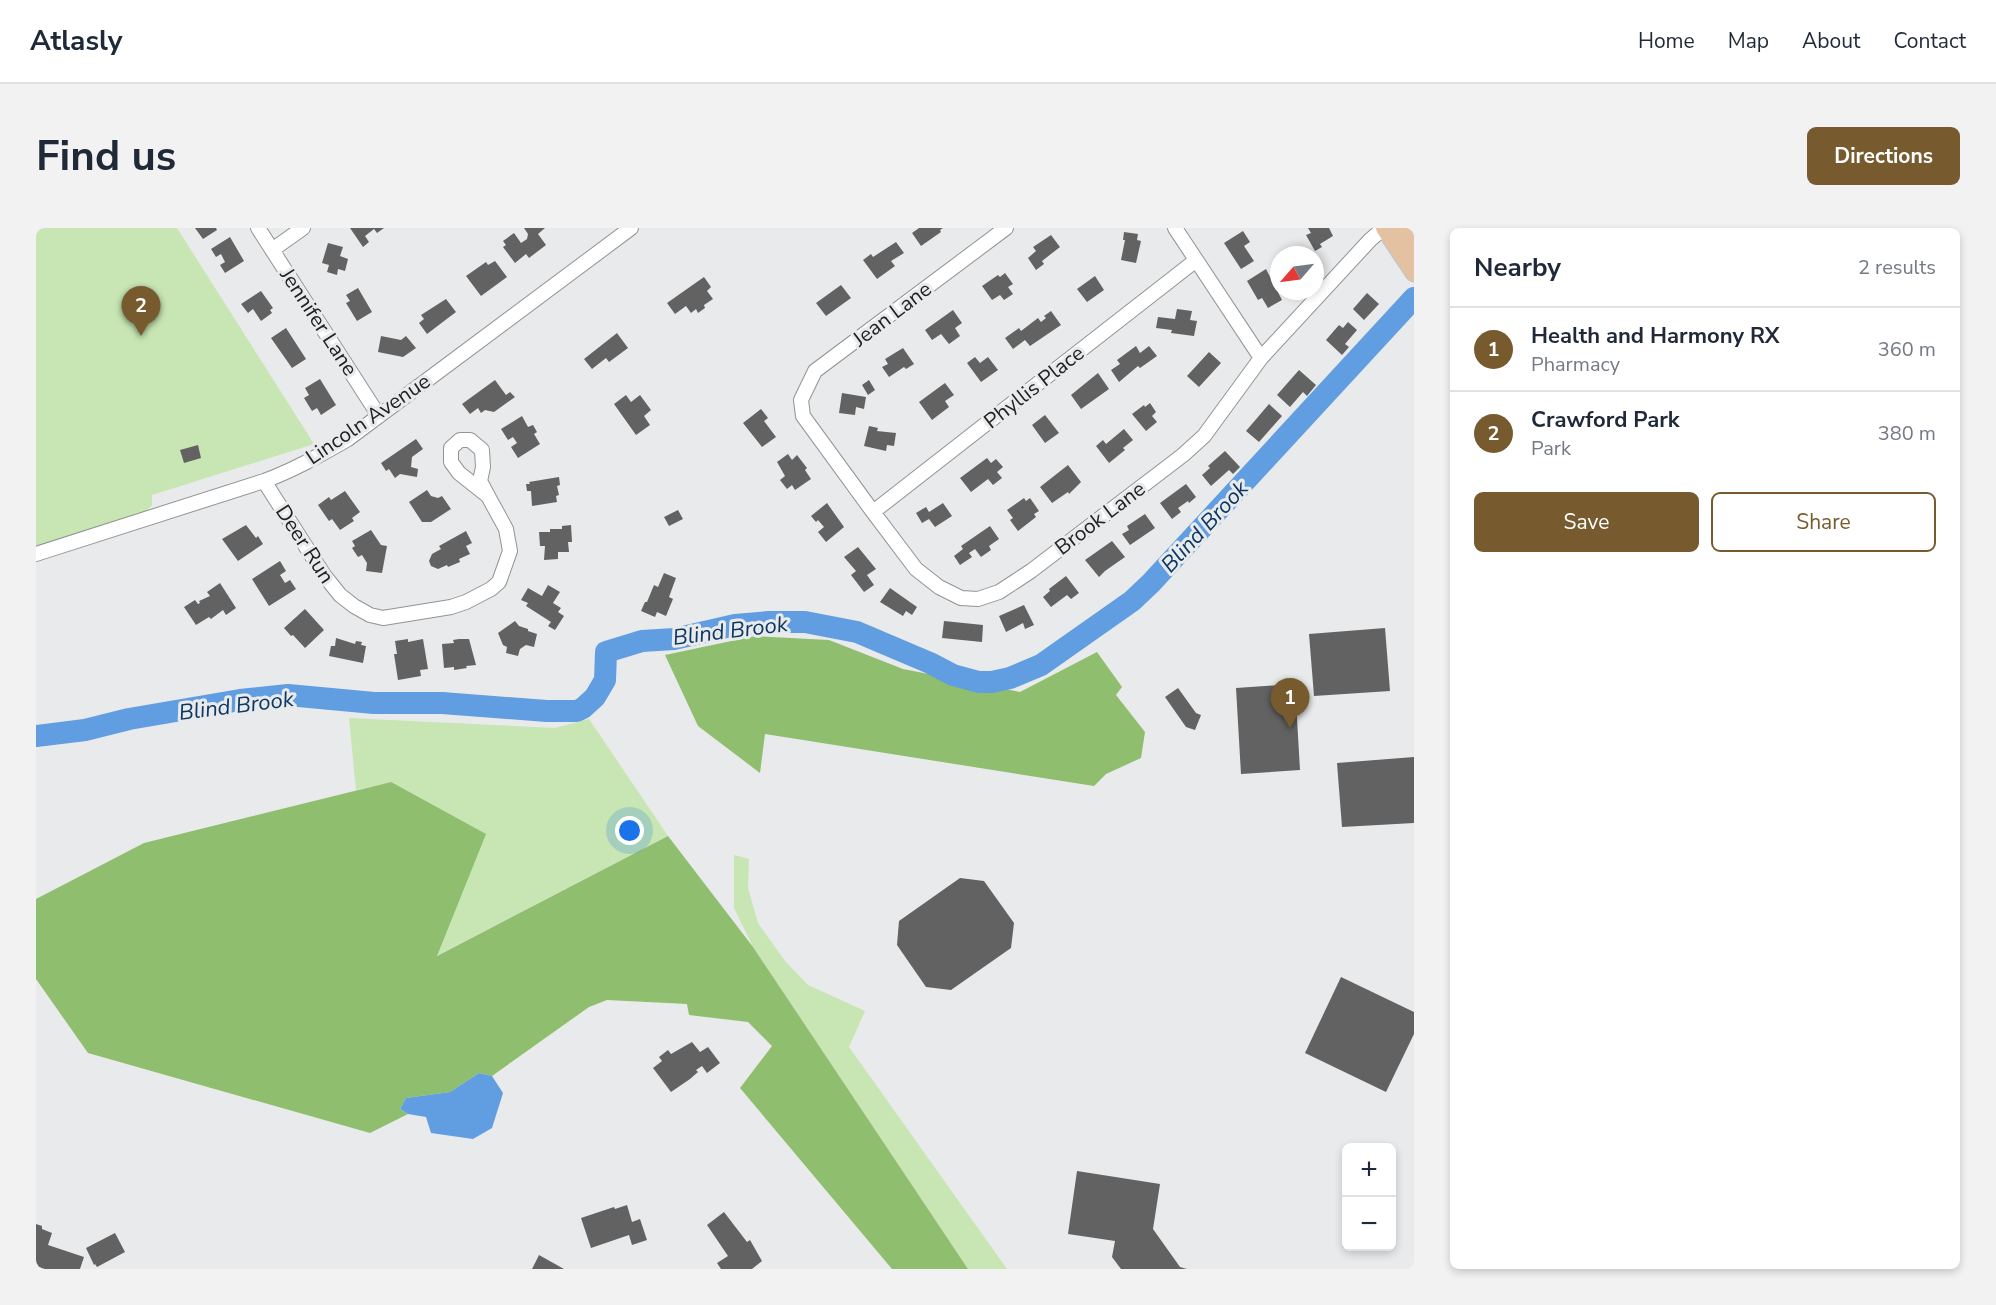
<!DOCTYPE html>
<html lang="en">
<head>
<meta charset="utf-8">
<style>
  :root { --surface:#fff; --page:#f2f2f3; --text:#1f2937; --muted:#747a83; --line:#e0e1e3; --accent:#775b2e }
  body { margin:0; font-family:"Nunito Sans",sans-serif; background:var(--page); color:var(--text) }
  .controls { position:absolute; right:18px; bottom:18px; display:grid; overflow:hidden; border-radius:9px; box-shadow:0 3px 9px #0003 }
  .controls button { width:54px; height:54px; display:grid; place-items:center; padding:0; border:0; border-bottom:2px solid var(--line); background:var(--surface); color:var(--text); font:30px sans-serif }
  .compass { position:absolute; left:1234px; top:18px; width:54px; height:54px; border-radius:50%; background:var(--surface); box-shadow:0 3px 9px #0003; rotate:242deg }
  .you { position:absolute; left:594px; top:603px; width:21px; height:21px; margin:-15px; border:4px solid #fff; border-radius:50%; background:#1a73e8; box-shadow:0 0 0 9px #1a73e833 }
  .badge { display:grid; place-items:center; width:39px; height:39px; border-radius:50%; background:var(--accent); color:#fff; font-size:20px; font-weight:700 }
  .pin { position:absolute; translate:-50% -50px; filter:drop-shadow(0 2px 3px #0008) }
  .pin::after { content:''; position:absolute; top:32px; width:21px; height:18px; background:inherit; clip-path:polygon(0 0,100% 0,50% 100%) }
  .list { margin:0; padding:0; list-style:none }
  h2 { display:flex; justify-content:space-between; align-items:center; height:78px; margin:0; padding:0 24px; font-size:26px }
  h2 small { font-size:20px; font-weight:400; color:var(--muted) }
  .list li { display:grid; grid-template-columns:39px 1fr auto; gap:18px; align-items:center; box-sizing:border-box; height:84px; padding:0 24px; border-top:2px solid var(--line) }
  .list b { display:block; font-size:22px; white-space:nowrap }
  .list p { margin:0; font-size:20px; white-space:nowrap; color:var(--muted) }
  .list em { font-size:20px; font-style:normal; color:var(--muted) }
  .actions { display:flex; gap:12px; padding:18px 24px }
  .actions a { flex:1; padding:14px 0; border:2px solid var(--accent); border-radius:9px; text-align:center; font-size:21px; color:var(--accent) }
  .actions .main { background:var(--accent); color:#fff }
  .map { position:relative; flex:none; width:1378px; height:1041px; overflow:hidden; border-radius:9px }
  header { display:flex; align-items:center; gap:36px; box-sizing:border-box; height:84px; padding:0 30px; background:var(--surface); border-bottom:2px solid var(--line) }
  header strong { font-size:28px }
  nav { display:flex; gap:33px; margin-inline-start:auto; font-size:21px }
  .intro { display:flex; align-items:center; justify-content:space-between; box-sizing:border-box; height:144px; padding:0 36px }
  h1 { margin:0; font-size:42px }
  .button { padding:15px 27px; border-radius:9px; background:var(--accent); color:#fff; font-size:21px; font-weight:700 }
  main { display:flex; gap:36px; padding:0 36px }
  aside { flex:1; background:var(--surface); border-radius:9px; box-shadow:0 3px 9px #0003 }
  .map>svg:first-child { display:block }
  .green { fill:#c7e6b3 }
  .forest { fill:#8fbe6f }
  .water { fill:#619de1 }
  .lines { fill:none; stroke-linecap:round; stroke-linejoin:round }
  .river { stroke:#619de1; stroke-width:22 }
  .building { fill:#636262 }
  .minor-casing { stroke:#929394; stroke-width:16 }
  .major-casing { stroke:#c6c6c6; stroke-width:19 }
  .minor { stroke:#fff; stroke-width:14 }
  .major { stroke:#e4c1a0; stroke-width:16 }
  .labels { text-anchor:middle; stroke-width:6; stroke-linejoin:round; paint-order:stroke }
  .street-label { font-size:21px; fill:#222223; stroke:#e9eaeb }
  .water-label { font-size:22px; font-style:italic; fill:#0d3864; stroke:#e9eaeb }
</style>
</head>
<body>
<header>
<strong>Atlasly</strong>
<nav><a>Home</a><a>Map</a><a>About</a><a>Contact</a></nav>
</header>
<div class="intro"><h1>Find us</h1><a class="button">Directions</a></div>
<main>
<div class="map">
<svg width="1378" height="1041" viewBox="0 0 1378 1041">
  <rect width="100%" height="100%" fill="#e9eaeb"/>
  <path class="green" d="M 0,0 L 141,0 L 278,216 L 116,267 L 116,277 L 109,285 L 0,318 Z
    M 313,490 L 519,500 L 553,491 L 632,608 L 400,728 L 355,554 L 320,562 Z
    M 698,627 L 713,631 L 712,660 L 722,695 L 749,733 L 772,757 L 829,783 L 813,819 L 971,1041 L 932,1041 L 717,719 L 698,680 Z"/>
  <path class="forest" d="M 719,408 L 793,412 L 867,441 L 984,464 L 1061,424 L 1086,459 L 1080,467 L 1109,504 L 1105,530 L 1070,546 L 1058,558 L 729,506 L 724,545 L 662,498 L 629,427 Z
    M 355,554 L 450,606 L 401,728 L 632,608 L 717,719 L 932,1041 L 856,1041 L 704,860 L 736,818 L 712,794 L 653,787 L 651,776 L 571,772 L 553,779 L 456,848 L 443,845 L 414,864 L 370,870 L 364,881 L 372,886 L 334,905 L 52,825 L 0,751 L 0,671 L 108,615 Z"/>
  <path class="water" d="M 443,845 L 456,848 L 467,865 L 456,900 L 437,911 L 395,905 L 390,889 L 372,886 L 364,881 L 370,870 L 414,864 Z"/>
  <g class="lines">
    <path class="river" d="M 0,508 L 49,502 L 93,491 L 204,472 L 252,467 L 338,475 L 406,475 L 511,483 L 541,483 L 547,480 L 559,469 L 569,452 L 570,424 L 606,413 L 638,411 L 699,397 L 733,394 L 769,394 L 821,404 L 894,435 L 917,447 L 943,454 L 956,454 L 974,450 L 1005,437 L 1096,373 L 1115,355 L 1378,70"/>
  </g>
  <path class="building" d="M 159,0 L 180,0 L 181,2 L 167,11 Z
    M 314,0 L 348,0 L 341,5 L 338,1 L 329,8 L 333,14 L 327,19 Z
    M 488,0 L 509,0 L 502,6 L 510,17 L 493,30 L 490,26 L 479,35 L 467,19 L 470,17 L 467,13 L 478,5 L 485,15 L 491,11 L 492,6 Z
    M 883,0 L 907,0 L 904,2 L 905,4 L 885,18 L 876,5 Z
    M 1272,0 L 1293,0 L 1297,8 L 1284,16 L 1286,19 L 1279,23 L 1270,7 L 1275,5 Z
    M 1207,3 L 1214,14 L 1208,18 L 1218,33 L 1205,41 L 1188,15 Z
    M 1088,4 L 1102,6 L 1101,12 L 1105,13 L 1100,35 L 1085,32 L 1089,12 L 1087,12 Z
    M 1015,7 L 1024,19 L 1006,33 L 1008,36 L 1000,42 L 992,30 L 1000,23 L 997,19 Z
    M 194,9 L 208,33 L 189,45 L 184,37 L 189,34 L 185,26 L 180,29 L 175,21 Z
    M 860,14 L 868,25 L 855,33 L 859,38 L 841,51 L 827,32 L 835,26 L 837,29 Z
    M 292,15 L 307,19 L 304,28 L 312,31 L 309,43 L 302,41 L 301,47 L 291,44 L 293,37 L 286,35 Z
    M 459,33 L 471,49 L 445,68 L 430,48 L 450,34 L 452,37 Z
    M 1230,41 L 1246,72 L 1232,80 L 1226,70 L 1222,72 L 1211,53 Z
    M 969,45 L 977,56 L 972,59 L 977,66 L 968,72 L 964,67 L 956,72 L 946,58 L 962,47 L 964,49 Z
    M 1059,48 L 1068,62 L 1051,74 L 1041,61 Z
    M 668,49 L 675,59 L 671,63 L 677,71 L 668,77 L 669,80 L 662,85 L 660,81 L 655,85 L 650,78 L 639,86 L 631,75 Z
    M 805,57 L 815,70 L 790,88 L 780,75 Z
    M 322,60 L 336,84 L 321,93 L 310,75 L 314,73 L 310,67 Z
    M 225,63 L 237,80 L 234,82 L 236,85 L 225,93 L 217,81 L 212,85 L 205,76 Z
    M 1331,65 L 1343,76 L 1328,92 L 1317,81 Z
    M 410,71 L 420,84 L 391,106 L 383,95 L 388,91 L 385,87 Z
    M 1141,81 L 1156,83 L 1154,92 L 1161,93 L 1158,108 L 1135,105 L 1136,102 L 1120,100 L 1122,89 L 1139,91 Z
    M 917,82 L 926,95 L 919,100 L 924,108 L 913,116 L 905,106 L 896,112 L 889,102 Z
    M 1015,83 L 1025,97 L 994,118 L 989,112 L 977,121 L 969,110 L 983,100 L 985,103 L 1002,90 L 1005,94 L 1010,90 L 1008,88 Z
    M 1312,94 L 1321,102 L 1309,116 L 1313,119 L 1306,127 L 1290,112 L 1303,97 L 1307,100 Z
    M 250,100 L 270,131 L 256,140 L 235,110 Z
    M 581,105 L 592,120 L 573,134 L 570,130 L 556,141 L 548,131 Z
    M 345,108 L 365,112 L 370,108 L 380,120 L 367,129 L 342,124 Z
    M 1100,118 L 1104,125 L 1113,118 L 1121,128 L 1104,140 L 1102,138 L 1083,154 L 1075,142 L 1084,136 L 1081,132 Z
    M 867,120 L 878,136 L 870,141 L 868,139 L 853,149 L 846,139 L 852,136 L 849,131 Z
    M 1173,124 L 1185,135 L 1163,159 L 1151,148 Z
    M 939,129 L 944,135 L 952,129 L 962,142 L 945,154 L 931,135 Z
    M 1263,142 L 1280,157 L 1271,168 L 1267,164 L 1254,179 L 1241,167 Z
    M 1062,145 L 1073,161 L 1045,181 L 1035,167 Z
    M 284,151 L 300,177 L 285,187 L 281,180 L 276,183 L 268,170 L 273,167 L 269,160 Z
    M 459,152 L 470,167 L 474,164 L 479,169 L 458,184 L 449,182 L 445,185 L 442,180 L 434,186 L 426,176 Z
    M 833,152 L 839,162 L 832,167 L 826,157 Z
    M 909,155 L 918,167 L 909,173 L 913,179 L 896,192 L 883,174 Z
    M 806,165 L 830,169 L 828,181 L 820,179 L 819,187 L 803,185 Z
    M 590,167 L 595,174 L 604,167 L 615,182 L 608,188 L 614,197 L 600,207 L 578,176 Z
    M 1114,175 L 1120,184 L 1116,188 L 1121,194 L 1110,203 L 1096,186 L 1108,177 L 1109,179 Z
    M 1233,176 L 1246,188 L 1223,214 L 1210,203 Z
    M 725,181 L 732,190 L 728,193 L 740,209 L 726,219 L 707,195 Z
    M 1009,187 L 1023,205 L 1009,215 L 996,197 Z
    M 486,188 L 492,199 L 497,197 L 501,204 L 498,206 L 504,216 L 482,230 L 475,219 L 481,215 L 477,209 L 472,212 L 465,201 Z
    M 833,198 L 842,200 L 841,203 L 860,205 L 858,218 L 851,217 L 850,223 L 828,218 Z
    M 1088,201 L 1097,212 L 1087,220 L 1089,222 L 1073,235 L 1060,218 L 1067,212 L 1070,216 Z
    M 380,211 L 387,221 L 376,229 L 375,239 L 382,241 L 381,249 L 364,246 L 359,250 L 353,241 L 350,243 L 345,235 Z
    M 162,217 L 165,230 L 148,235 L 144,222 Z
    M 1189,223 L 1204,239 L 1197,246 L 1193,242 L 1175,258 L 1166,247 L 1174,240 L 1172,238 Z
    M 752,226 L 756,232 L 761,227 L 771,240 L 769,242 L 775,251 L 759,262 L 756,257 L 751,261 L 744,252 L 749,248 L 741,234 Z
    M 951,230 L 955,235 L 960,231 L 967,239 L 961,244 L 966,250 L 957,257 L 952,251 L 935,264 L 924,250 Z
    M 1032,237 L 1045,254 L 1033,266 L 1032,264 L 1016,275 L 1004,259 Z
    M 523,249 L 524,257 L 521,258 L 523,267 L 520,268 L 521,274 L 496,278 L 495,263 L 491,263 L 490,256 L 494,256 L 493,254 Z
    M 1150,256 L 1160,269 L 1153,275 L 1152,273 L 1142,280 L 1145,284 L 1136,291 L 1124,275 Z
    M 391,262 L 395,268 L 402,270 L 406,268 L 415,281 L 395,294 L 386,294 L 373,274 Z
    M 309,263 L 324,284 L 316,290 L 318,293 L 304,302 L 296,291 L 293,293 L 282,277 L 293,269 L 295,272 Z
    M 988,270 L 990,273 L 994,270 L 1003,283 L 998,286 L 1000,289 L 982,303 L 974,292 L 977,290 L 971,282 Z
    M 791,275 L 808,299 L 790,314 L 782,304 L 788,299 L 782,292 L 780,294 L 775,288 Z
    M 907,275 L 916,288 L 899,299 L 893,291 L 886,295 L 880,285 L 890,279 L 893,284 Z
    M 642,282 L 647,291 L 633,298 L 628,289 Z
    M 1109,286 L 1119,300 L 1094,317 L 1086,306 L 1093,302 L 1091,298 Z
    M 210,297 L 220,310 L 222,308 L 227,316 L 202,333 L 186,311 Z
    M 535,297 L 536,314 L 532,314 L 533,324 L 522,324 L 522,331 L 508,332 L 509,318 L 504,318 L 503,304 L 514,304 L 514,301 L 526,301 L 526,298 Z
    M 954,298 L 963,311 L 953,318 L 955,322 L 945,329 L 939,321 L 933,325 L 936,329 L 924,337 L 918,328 L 927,321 L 925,318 Z
    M 335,302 L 345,317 L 351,318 L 346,345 L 330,343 L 331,335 L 326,327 L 322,329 L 316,320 L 319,318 L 316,313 Z
    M 430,303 L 436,315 L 430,318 L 434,326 L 423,331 L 424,334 L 412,339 L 411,337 L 402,341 L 395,338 L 393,333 L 396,326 L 405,321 L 403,318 Z
    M 1076,313 L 1089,329 L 1069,343 L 1063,349 L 1049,332 Z
    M 822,319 L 840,341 L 831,347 L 838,357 L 828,364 L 815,347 L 820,343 L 808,329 Z
    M 244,333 L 250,343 L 244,347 L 249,355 L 254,352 L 260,361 L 233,378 L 216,351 Z
    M 628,345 L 640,350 L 633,369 L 637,371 L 630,388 L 621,384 L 619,389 L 605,383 L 609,374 L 611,374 L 618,357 L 622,359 Z
    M 1030,348 L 1043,365 L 1035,371 L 1031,367 L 1015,379 L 1007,369 L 1014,363 L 1013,361 Z
    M 184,355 L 200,380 L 190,387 L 187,382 L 175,391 L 173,389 L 160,397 L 148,379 L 159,372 L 162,376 L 164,375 L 163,373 L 174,368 L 171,364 Z
    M 512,357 L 524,364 L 517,375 L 525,380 L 522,384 L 528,388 L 519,402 L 512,398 L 515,394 L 490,378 L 492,375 L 485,372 L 492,360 L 506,368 Z
    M 854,360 L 881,379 L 876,387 L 870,383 L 867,388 L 844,374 Z
    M 988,377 L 998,397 L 989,401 L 987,395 L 970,404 L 963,388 Z
    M 269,381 L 288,402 L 269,420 L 257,407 L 255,408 L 248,400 Z
    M 479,393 L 483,398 L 492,401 L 492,403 L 501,406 L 498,419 L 490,417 L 484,421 L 482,428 L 470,425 L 471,419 L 467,417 L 462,405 Z
    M 908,393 L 947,397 L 946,414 L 906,410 Z
    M 1349,400 L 1354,463 L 1278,468 L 1273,406 Z
    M 300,410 L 319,416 L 320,413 L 326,414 L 325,417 L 330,418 L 327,435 L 293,428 L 295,418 L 299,418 Z
    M 372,411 L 372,414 L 387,411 L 392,441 L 384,442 L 385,448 L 362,452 L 358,426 L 361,426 L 359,413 Z
    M 423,411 L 433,411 L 440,437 L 430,438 L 431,440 L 418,442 L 418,439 L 408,440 L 406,416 L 418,415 L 417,412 Z
    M 1259,456 L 1264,542 L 1205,546 L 1200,460 Z
    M 1142,460 L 1160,485 L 1165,487 L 1159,502 L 1150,499 L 1129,469 Z
    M 1378,529 L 1378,595 L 1306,599 L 1301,535 Z
    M 924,650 L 948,653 L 978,695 L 975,720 L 915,762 L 890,759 L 861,717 L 863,693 Z
    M 1305,749 L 1378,784 L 1378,806 L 1350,864 L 1269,825 Z
    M 656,814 L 664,824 L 672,819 L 684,835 L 671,845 L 666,838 L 660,842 L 662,844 L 654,851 L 635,864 L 617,840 L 626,833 L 623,829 L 632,822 L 635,826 Z
    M 1041,943 L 1124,956 L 1117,1001 L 1144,1039 L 1151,1041 L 1085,1041 L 1076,1029 L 1079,1013 L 1032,1006 Z
    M 591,977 L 596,994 L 604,991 L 611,1012 L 596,1017 L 593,1007 L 555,1020 L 545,990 L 578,979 L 579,981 Z
    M 688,984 L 711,1014 L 714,1012 L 726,1033 L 716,1041 L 685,1041 L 681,1035 L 692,1028 L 671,997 Z
    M 0,996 L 6,998 L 6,1001 L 16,1005 L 12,1017 L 48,1029 L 44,1041 L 8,1041 L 0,1038 Z
    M 79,1005 L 89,1024 L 61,1039 L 59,1036 L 58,1037 L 50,1020 Z
    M 503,1027 L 528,1041 L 496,1041 Z"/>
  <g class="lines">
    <defs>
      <path id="minor" d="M 222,0 L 343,188
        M 970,0 L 779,143 L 765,172 L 767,188 L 837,284 L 880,341 L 903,359 L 925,370 L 942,371 L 963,364 L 995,343 L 1147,227 L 1168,208 L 1225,130 L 1334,12 L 1348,0
        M 1139,0 L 1225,130
        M 236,22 L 267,0
        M 228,253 L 288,347 L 304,367 L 318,378 L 334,387 L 347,390 L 415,379 L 430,374 L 455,361 L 463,354 L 474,323 L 470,301 L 452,268 L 423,245 L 415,234 L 415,220 L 424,212 L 434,212 L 446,222 L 447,239 L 444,253 L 452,268
        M 837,284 L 1159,33
        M 0,326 L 228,253 C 258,242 284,227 312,211 L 595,0"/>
      <path id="major" d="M 1348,0 L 1378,45
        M 1364,0 L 1378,24"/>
    </defs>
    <use href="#minor" class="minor-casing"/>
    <use href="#major" class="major-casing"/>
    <use href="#minor" class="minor"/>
    <use href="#major" class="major"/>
  </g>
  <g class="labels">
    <g class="street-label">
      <text transform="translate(856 86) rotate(-37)" y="7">Jean Lane</text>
      <text transform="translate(283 94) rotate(57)" y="7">Jennifer Lane</text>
      <text transform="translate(998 159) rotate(-38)" y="7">Phyllis Place</text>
      <text transform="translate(332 191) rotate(-34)" y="7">Lincoln Avenue</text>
      <text transform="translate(1064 290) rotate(-37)" y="7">Brook Lane</text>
      <text transform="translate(269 316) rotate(57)" y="7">Deer Run</text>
    </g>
    <g class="water-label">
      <text transform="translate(1168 298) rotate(-47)" y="8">Blind Brook</text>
      <text transform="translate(694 402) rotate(-7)" y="8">Blind Brook</text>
      <text transform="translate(200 477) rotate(-7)" y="8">Blind Brook</text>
    </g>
  </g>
</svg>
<div class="controls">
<button>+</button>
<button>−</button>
</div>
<svg class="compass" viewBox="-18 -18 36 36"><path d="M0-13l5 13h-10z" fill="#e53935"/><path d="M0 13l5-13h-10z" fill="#747a83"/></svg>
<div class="you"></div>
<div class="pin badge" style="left:1254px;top:500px">1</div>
<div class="pin badge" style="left:105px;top:108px">2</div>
</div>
<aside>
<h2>Nearby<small>2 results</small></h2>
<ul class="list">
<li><span class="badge">1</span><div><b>Health and Harmony RX</b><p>Pharmacy</p></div><em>360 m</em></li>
<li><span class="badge">2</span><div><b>Crawford Park</b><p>Park</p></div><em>380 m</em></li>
</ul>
<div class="actions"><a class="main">Save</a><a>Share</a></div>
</aside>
</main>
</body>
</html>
